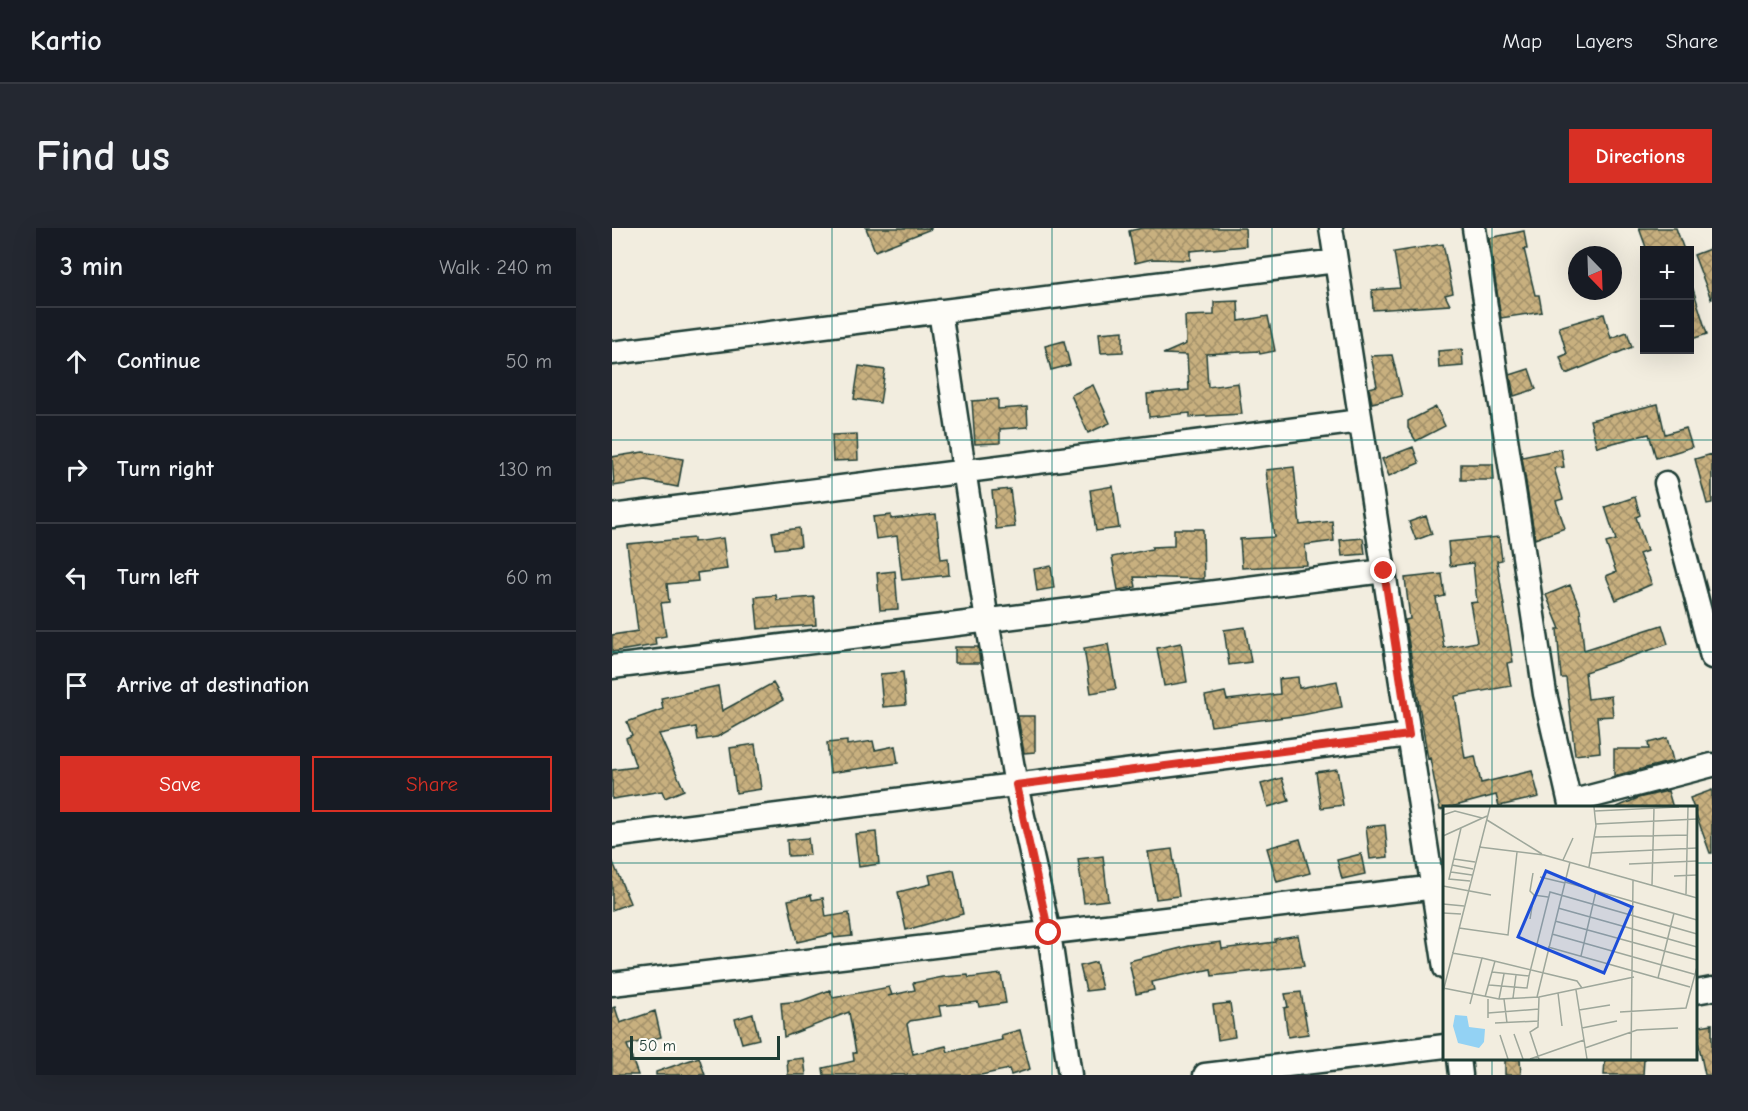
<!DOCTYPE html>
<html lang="en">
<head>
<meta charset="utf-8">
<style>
  :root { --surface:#171b24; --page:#242831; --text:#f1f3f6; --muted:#9ea1a6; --line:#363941; --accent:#d93025 }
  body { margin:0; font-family:"Comic Neue",sans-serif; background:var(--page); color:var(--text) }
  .controls { position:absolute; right:18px; top:18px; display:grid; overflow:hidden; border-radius:0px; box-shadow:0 6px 24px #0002 }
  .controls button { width:54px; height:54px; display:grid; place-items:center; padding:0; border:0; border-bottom:2px solid var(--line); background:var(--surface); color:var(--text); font:30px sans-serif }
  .compass { position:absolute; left:956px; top:18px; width:54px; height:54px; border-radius:50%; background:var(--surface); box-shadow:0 6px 24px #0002; rotate:157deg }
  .scale { position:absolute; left:18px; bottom:15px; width:150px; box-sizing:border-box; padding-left:6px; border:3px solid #1f3d34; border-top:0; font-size:16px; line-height:21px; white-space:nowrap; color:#1f3d34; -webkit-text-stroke:4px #fdfcf7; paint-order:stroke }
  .stop { position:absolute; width:18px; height:18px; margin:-14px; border:4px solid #d93025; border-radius:50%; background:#fff }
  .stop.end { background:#d93025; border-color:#fff; box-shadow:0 2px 6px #0008 }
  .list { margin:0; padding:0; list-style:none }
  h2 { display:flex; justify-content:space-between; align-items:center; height:78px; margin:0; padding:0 24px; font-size:26px }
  h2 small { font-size:20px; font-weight:400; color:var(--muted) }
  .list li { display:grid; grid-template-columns:39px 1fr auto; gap:18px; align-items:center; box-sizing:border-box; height:108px; padding:0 24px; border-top:2px solid var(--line) }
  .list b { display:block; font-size:22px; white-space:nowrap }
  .list em { font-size:20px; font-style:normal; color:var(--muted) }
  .actions { display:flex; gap:12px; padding:18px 24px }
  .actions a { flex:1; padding:14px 0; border:2px solid var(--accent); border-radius:0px; text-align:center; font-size:21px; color:var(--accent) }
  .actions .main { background:var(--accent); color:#fff }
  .icon { flex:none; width:33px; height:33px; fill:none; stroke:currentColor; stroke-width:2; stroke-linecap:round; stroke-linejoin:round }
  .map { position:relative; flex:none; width:1100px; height:847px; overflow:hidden; border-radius:0px }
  header { display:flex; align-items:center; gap:36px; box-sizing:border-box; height:84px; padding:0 30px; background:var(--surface); border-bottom:2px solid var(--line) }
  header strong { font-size:28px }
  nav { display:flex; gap:33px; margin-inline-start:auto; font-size:21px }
  .intro { display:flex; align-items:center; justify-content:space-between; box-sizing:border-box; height:144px; padding:0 36px }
  h1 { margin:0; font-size:42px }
  .button { padding:15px 27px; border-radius:0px; background:var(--accent); color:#fff; font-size:21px; font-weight:700 }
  main { display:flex; gap:36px; padding:0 36px }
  aside { flex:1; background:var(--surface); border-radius:0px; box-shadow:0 6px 24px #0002 }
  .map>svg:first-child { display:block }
  .building { fill:url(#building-cross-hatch); stroke:#1f3d34; stroke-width:1.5 }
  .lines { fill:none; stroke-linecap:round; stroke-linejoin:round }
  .minor-casing { stroke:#1f3d34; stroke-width:27 }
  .minor { stroke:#fdfcf7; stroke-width:22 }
  .route { stroke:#d93025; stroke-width:8 }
  .grid { fill:none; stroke:#0f766e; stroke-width:1.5; stroke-opacity:0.55 }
  .inset-road { fill:none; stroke:#9ea79b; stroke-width:1.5 }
  .view { fill:#1d4ed8; fill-opacity:0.15; stroke:#1d4ed8; stroke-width:3 }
  .inset-edge { fill:none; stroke:#1f3d34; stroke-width:3 }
</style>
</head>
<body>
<header>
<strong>Kartio</strong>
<nav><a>Map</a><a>Layers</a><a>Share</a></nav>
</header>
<div class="intro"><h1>Find us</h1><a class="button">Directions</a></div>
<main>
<aside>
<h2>3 min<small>Walk · 240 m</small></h2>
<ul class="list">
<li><svg class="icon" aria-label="ahead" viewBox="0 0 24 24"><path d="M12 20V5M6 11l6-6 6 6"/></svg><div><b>Continue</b></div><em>50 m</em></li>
<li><svg class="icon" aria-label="right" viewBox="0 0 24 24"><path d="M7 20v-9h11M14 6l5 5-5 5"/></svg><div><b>Turn right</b></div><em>130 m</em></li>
<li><svg class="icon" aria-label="left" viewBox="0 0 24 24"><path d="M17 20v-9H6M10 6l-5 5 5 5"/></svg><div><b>Turn left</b></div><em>60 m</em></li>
<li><svg class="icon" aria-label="arrive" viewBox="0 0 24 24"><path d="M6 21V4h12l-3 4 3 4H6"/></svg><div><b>Arrive at destination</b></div></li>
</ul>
<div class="actions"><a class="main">Save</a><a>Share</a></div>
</aside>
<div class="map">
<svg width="1100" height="847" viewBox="0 0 1100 847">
  <defs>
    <pattern id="building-cross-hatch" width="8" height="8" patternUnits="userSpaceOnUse" patternTransform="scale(1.5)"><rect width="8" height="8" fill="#c8b07f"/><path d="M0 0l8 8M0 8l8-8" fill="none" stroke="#a29069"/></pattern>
  </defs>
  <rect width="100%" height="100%" fill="#f2eddf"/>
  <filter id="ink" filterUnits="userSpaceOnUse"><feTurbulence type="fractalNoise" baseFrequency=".0167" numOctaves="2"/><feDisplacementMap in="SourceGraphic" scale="12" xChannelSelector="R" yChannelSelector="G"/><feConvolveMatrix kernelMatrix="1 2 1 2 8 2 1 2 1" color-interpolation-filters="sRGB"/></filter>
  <g filter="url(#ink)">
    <path class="building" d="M 254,0 L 319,0 L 319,1 L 263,23 Z
      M 530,0 L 633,0 L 634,18 L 578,23 L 578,32 L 540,31 L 523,35 L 517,3 Z
      M 1027,0 L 1064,0 L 1072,22 L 1035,22 Z
      M 912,3 L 915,21 L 912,21 L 923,67 L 927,67 L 930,84 L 889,90 L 877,10 Z
      M 831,16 L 841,65 L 833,67 L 838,77 L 761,82 L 760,62 L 788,60 L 782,24 Z
      M 1100,20 L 1100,71 L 1099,71 L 1082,27 Z
      M 1081,61 L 1095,106 L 1077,112 L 1077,62 Z
      M 626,73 L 627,93 L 656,88 L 663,123 L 648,126 L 647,123 L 594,126 L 596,159 L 626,155 L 630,186 L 578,189 L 578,185 L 537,189 L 535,166 L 577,162 L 575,127 L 551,126 L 574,116 L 573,88 L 602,87 L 602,74 Z
      M 992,86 L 999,110 L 1015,104 L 1020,119 L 954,146 L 948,129 L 955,126 L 947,99 Z
      M 511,103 L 511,124 L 489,125 L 487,105 Z
      M 452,113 L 458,137 L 439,142 L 433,118 Z
      M 850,121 L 851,138 L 827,140 L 826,123 Z
      M 780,127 L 790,168 L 760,175 L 757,160 L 765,158 L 759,128 Z
      M 247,138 L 273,142 L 268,175 L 242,171 Z
      M 917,141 L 924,161 L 902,168 L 898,147 Z
      M 481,157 L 498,195 L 476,205 L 459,167 Z
      M 386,171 L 386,181 L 415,179 L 416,199 L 388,201 L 388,215 L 363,216 L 360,173 Z
      M 1046,176 L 1053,206 L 1074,200 L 1080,219 L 1044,230 L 1037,206 L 985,219 L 978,192 Z
      M 824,179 L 833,198 L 804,213 L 796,200 L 796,193 Z
      M 245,206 L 246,232 L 221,233 L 220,207 Z
      M 801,219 L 807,235 L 777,248 L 770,231 Z
      M 949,221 L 952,239 L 942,240 L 951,271 L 944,273 L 953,300 L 923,311 L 910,229 Z
      M 31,224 L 71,231 L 66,259 L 34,253 L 2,258 L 0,229 Z
      M 1100,226 L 1100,275 L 1095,276 L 1083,231 Z
      M 849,236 L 881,236 L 882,252 L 849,252 Z
      M 682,239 L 688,297 L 720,293 L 722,313 L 693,317 L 695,337 L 630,340 L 628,311 L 662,309 L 654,242 Z
      M 501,258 L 507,300 L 484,303 L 478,262 Z
      M 398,261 L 403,299 L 384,301 L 380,263 Z
      M 1023,269 L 1028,287 L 1024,289 L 1035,323 L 1027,326 L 1040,356 L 1004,372 L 994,348 L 1004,344 L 994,315 L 1004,312 L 993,279 Z
      M 324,286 L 329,331 L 336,330 L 337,347 L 290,352 L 285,308 L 264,311 L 261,289 L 279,287 L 279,291 Z
      M 814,288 L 820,306 L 804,312 L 797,294 Z
      M 187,300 L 189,318 L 163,321 L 160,304 Z
      M 562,301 L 591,301 L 592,351 L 522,349 L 524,359 L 506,362 L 500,329 L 540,321 L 540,319 L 562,318 Z
      M 887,309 L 890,332 L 885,333 L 901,434 L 895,435 L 899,458 L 843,468 L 853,530 L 863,528 L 869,555 L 920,543 L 927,569 L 887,578 L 884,567 L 828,582 L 818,530 L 816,531 L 793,392 L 798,391 L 793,350 L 830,346 L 833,368 L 824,370 L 832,420 L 865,414 L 858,375 L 865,374 L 861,335 L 838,338 L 836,314 Z
      M 82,310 L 82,314 L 111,310 L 115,341 L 85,345 L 86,353 L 55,356 L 57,374 L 49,375 L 54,408 L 43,410 L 44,417 L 0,424 L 0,407 L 26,403 L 15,316 Z
      M 751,310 L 753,326 L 730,328 L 728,312 Z
      M 439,338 L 442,360 L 425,363 L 422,341 Z
      M 283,343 L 286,381 L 268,382 L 265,345 Z
      M 958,357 L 968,381 L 972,422 L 1050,397 L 1056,416 L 973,444 L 976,471 L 999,468 L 1001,488 L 985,489 L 988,524 L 963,527 L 954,450 L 949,450 L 945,401 L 948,401 L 934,367 Z
      M 164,367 L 165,372 L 202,369 L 204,397 L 146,401 L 143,369 Z
      M 633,399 L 639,434 L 617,437 L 612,402 Z
      M 569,415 L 575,454 L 552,458 L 545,420 Z
      M 496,416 L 504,461 L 479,465 L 472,420 Z
      M 343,419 L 366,419 L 368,435 L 343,435 Z
      M 291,444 L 294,477 L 271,479 L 268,446 Z
      M 686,449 L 687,460 L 725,453 L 730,479 L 690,487 L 599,498 L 593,468 L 613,464 L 615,472 L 668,466 L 667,451 Z
      M 161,455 L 171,472 L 105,509 L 86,512 L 84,499 L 47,506 L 72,562 L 53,570 L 50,563 L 0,571 L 0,542 L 24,539 L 14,510 L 20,507 L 15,494 L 51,481 L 49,470 L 106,458 L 110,483 Z
      M 406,488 L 423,488 L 423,524 L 412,525 Z
      M 1055,510 L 1061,533 L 1002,548 L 1002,521 L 1037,521 L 1036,515 Z
      M 235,513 L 235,517 L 261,513 L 263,522 L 283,518 L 286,535 L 218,545 L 215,515 Z
      M 143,516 L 149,561 L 124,565 L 118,520 Z
      M 725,541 L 731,577 L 709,580 L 704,544 Z
      M 670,550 L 677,573 L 656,579 L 649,556 Z
      M 1100,562 L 1100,625 L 1098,625 L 1078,570 Z
      M 1056,563 L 1061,580 L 1003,580 L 1026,570 Z
      M 773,597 L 776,629 L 758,631 L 754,599 Z
      M 264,604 L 267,636 L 247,639 L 243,606 Z
      M 196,610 L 198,627 L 176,628 L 175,612 Z
      M 688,611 L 698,645 L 665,654 L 655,620 Z
      M 560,621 L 567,668 L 544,671 L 536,624 Z
      M 749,626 L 753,646 L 730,651 L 725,632 Z
      M 491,628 L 496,672 L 472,675 L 466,631 Z
      M 0,632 L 18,675 L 0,682 Z
      M 342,642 L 351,686 L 294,702 L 286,664 L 319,656 L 317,647 Z
      M 199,667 L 200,672 L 211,670 L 214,689 L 237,685 L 240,708 L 222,710 L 221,706 L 185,714 L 176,672 Z
      M 686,707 L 692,738 L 600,748 L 599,741 L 540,754 L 542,762 L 524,766 L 517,733 L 577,718 L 609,714 L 610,721 L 663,714 L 663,711 Z
      M 484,734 L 490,761 L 474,763 L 468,738 Z
      M 389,746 L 394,775 L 367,779 L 366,774 L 327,778 L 329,788 L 298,793 L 295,796 L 301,826 L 334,818 L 336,824 L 390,812 L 389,807 L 408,802 L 418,841 L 399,847 L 397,841 L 369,847 L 212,847 L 211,840 L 242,833 L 241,825 L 244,825 L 237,784 L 172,809 L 169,775 L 189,773 L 218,762 L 221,770 L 277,759 L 280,767 L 276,768 L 303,762 L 301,755 L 331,749 L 356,747 L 357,750 Z
      M 689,764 L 696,806 L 676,809 L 672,780 L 676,779 L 673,766 Z
      M 618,775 L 623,809 L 606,812 L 601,777 Z
      M 3,779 L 8,795 L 43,783 L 49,809 L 15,817 L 26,847 L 0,847 L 0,780 Z
      M 141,786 L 147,811 L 130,815 L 123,791 Z
      M 1100,796 L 1100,847 L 1093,847 L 1083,799 Z
      M 87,829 L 93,847 L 44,847 L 44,844 Z
      M 192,830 L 194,847 L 176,847 L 175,832 Z
      M 893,831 L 908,831 L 909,847 L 893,847 Z
      M 993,831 L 1032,831 L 1031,847 L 992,847 Z"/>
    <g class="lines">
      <defs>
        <path id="minor" d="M 719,0 L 833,740
          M 862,0 L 933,466 L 959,580
          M 328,83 L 375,393 L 404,557 L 437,705 L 458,847
          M 0,125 L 724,33
          M 1054,255 L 1100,429
          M 0,288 L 748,193
          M 0,439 L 772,343
          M 958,574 L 1100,537
          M 0,608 L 797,507
          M 0,756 L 833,658
          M 1084,764 L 1100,761
          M 847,830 L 849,847
          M 593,847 L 833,818"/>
      </defs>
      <use href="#minor" class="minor-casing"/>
      <use href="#minor" class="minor"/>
    </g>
  </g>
  <g class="lines" filter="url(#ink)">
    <path class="route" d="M 437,705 L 404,557 L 797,507 L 772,343"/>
  </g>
  <path class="grid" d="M 220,0 L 220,847M 440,0 L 440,847M 660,0 L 660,847M 880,0 L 880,580M 0,212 L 1100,212M 0,424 L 1100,424M 0,635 L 833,635M 1084,635 L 1100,635M 880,830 L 880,847"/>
  <g transform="translate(831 578)">
    <rect width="254" height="254" fill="#f2eddf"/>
    <path d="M 12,209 L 24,210 L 26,221 L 42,223 L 41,236 L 36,242 L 15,237 L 10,220 Z" fill="#93d2f4"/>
    <path class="inset-road" d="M 152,5 L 236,1M 0,9 L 12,5 L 39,12M 44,14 L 99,48M 153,18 L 254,13M 18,22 L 6,73 L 27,75M 0,30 L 44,10M 152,31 L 245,29M 36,41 L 101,49 L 254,92M 149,47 L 254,42M 11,53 L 32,56M 120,54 L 130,32M 186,58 L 254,55M 9,59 L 30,63M 146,61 L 153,20 L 151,1M 8,66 L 29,69M 90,67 L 87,85 L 91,89M 231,70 L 254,69M 97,71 L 122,77M 122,76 L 254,114M 209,79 L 211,2M 0,80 L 48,89M 243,88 L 245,1M 0,98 L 21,100M 115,102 L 254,141M 0,107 L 18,108M 87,113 L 91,89 L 105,91M 112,115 L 254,154M 16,122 L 65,129 L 74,46M 109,128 L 254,169M 105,141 L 247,181M 9,147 L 39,152 L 27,198M 138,150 L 153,85M 39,152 L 134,175 L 139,182M 49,166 L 86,170 L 107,86 L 254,128M 215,172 L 231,107M 46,179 L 84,182 L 86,170M 0,182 L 56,193 L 96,191 L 191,171M 133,184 L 144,253M 0,186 L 47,1M 115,187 L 119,220M 42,191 L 52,155M 94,191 L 127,56M 96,191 L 95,221 L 87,226 L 96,253M 70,192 L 73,169M 45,193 L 45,212M 56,193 L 61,168M 61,193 L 64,217M 136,204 L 167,199M 177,206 L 243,202 L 254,161M 45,207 L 96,203M 52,217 L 96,215M 139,222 L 174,215M 71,228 L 80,253M 57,229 L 65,253M 142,242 L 194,224 L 235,222M 87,253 L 141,234M 188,253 L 190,74"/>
    <path class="view" d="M 103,65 L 189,101 L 161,167 L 75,131 Z"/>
    <rect width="254" height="254" class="inset-edge"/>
  </g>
</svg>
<div class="controls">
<button>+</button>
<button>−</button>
</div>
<svg class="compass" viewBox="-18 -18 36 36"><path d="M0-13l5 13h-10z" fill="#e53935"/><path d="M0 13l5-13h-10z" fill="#9ea1a6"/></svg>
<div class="scale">50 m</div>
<div class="stop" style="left:437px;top:705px"></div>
<div class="stop end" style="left:772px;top:343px"></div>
</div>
</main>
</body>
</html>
